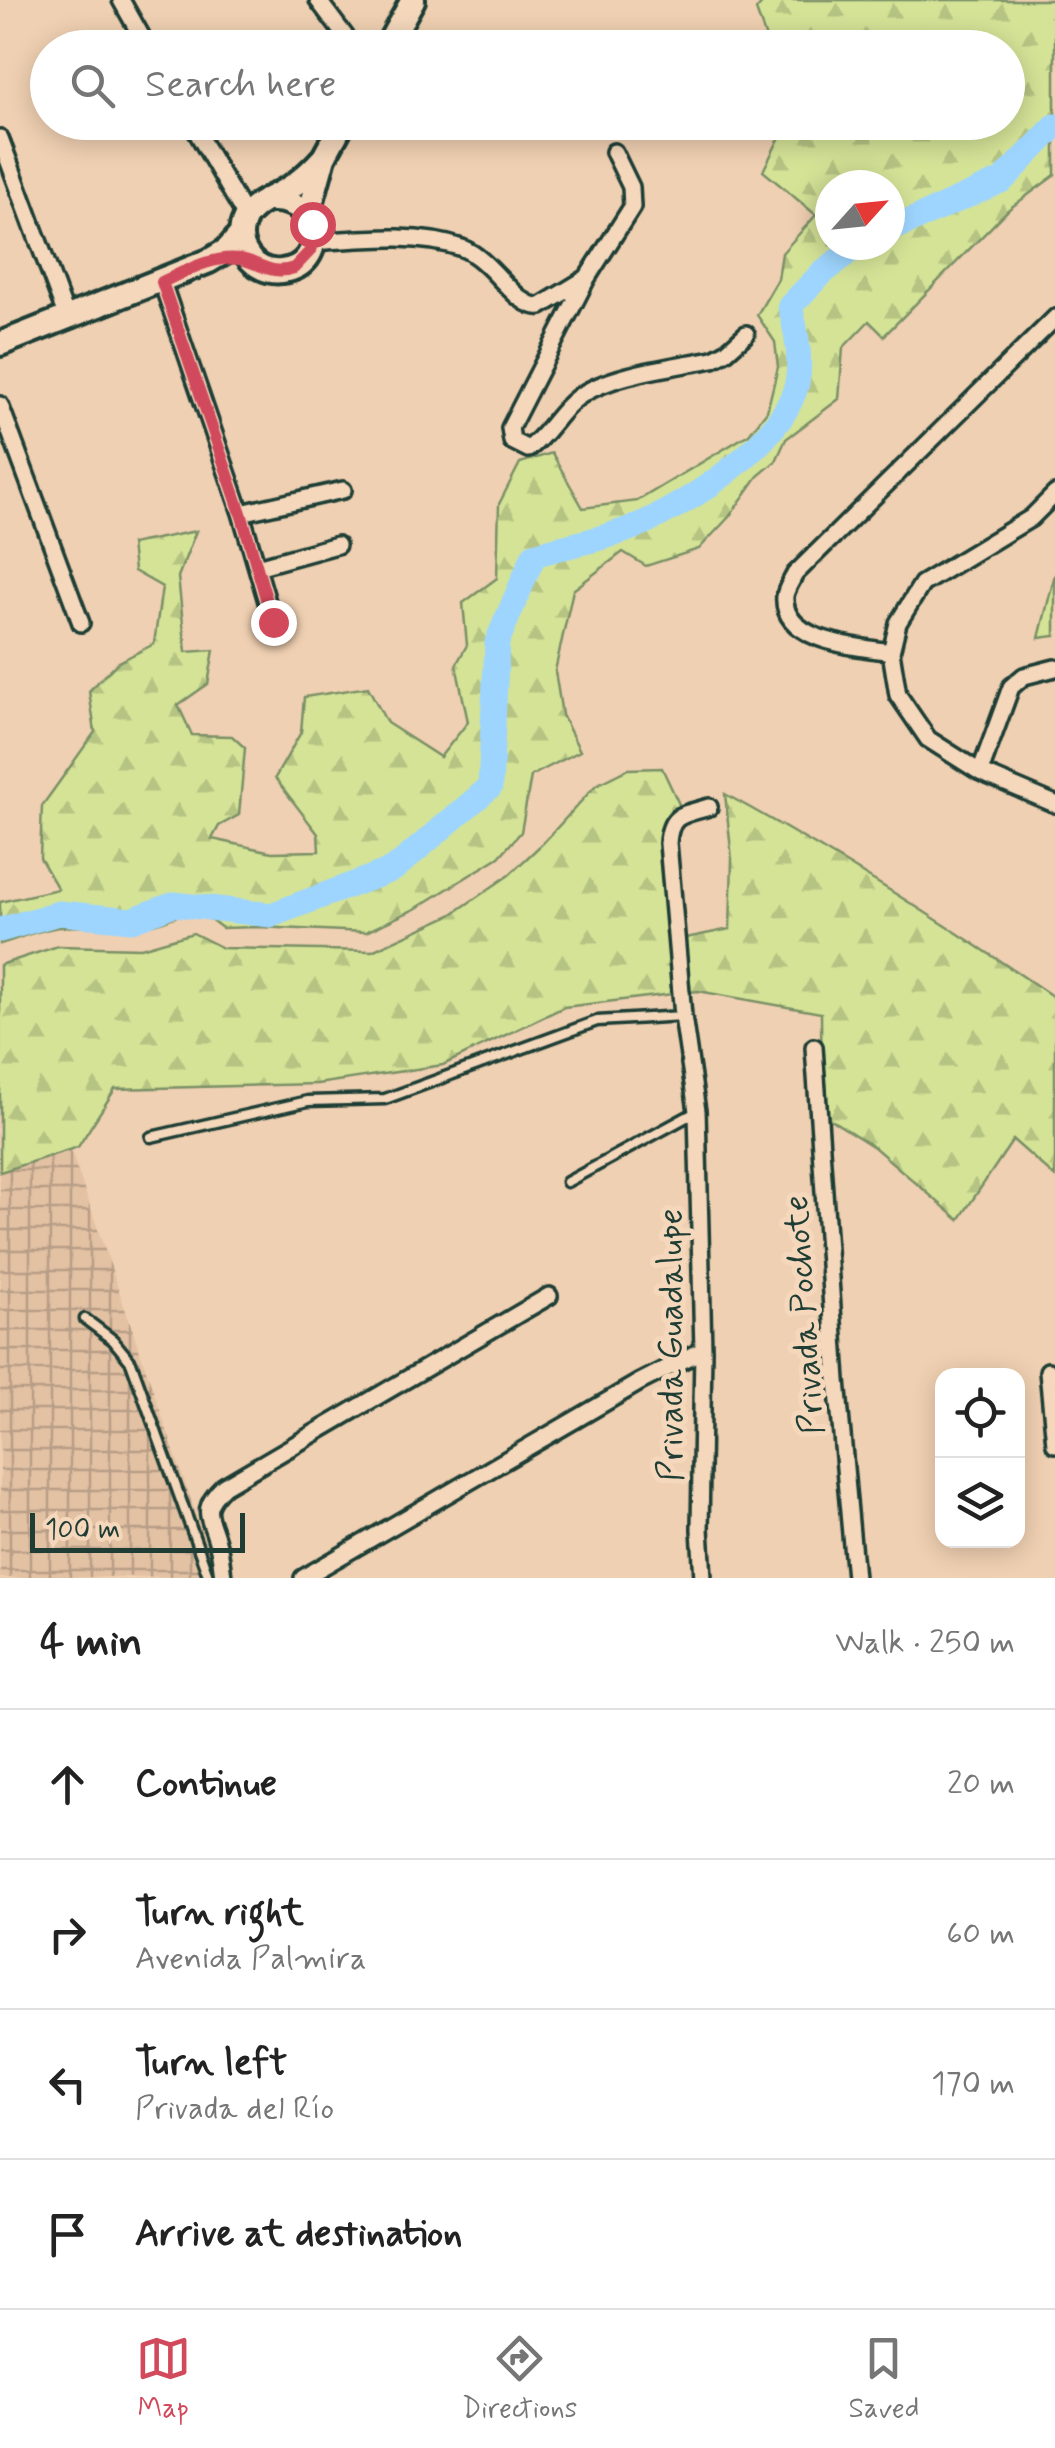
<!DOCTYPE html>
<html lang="en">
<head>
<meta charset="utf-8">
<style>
  :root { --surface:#fff; --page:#f6f6f6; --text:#222; --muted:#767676; --line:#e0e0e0; --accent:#d1495b }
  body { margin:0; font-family:Mynerve,sans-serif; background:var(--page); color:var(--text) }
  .controls { position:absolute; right:30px; bottom:30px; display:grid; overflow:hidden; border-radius:20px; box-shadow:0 5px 25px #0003 }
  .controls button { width:90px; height:90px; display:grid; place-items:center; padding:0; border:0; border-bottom:2px solid var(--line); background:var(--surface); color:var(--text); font:50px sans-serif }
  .compass { position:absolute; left:815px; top:170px; width:90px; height:90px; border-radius:50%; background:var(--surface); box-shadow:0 5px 25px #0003; rotate:63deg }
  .scale { position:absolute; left:30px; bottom:25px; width:215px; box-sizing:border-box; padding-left:10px; border:5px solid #1f3d34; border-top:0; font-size:28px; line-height:35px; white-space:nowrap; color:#1f3d34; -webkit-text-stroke:8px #f5d8bc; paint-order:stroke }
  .stop { position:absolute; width:30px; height:30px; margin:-22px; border:8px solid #d1495b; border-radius:50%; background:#fff }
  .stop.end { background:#d1495b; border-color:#fff; box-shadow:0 2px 10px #0008 }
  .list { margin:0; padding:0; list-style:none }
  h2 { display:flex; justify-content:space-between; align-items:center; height:130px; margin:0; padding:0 40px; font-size:42px }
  h2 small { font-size:32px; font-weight:400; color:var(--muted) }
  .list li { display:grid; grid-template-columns:65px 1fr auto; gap:30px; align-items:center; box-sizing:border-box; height:150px; padding:0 40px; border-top:2px solid var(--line) }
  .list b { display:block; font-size:38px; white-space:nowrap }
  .list p { margin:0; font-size:32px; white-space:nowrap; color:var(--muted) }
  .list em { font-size:32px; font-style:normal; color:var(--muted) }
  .icon { flex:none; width:55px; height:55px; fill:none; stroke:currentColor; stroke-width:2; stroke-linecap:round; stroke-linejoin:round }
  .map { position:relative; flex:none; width:1055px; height:1578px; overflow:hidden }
  .search { position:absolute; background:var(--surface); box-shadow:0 5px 25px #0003; left:30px; right:30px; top:30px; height:110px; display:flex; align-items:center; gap:25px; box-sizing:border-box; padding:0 35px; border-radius:55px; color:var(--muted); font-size:38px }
  .sheet { height:730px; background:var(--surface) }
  nav { display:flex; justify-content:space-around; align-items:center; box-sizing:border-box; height:140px; border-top:2px solid var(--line); background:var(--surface); font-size:28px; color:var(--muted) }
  nav a { display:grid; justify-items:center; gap:5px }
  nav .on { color:var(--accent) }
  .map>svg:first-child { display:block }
  .industrial { fill:url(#industrial-grid) }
  .grass { fill:url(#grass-tufts); stroke:#7a9066; stroke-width:2.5 }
  .forest { fill:url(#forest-firs); stroke:#7a9066; stroke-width:2.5; fill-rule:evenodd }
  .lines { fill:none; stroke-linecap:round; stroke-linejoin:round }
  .river { stroke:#9ed5fe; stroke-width:25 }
  .service-casing { stroke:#1f3d34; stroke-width:15 }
  .minor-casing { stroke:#1f3d34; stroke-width:22 }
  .secondary-casing { stroke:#1f3d34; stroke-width:30 }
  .service { stroke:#f5d8bc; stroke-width:8 }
  .minor { stroke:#f5d8bc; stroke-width:15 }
  .secondary { stroke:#f5d8bc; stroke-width:22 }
  .route { stroke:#d1495b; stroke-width:12 }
  .labels { text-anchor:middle; stroke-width:10; stroke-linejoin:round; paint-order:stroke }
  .street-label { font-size:35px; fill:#1f3d34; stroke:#f5d8bc }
</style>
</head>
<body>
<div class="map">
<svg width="1055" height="1578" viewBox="0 0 1055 1578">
  <defs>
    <pattern id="industrial-grid" width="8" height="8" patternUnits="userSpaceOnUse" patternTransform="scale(2.5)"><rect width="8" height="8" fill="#e3c1a3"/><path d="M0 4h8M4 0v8" fill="none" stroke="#b79e86"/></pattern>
    <pattern id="grass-tufts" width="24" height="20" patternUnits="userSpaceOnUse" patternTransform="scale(2.5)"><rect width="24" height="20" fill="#d5e397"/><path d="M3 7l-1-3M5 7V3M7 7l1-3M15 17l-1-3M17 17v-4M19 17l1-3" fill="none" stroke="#b6c483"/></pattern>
    <pattern id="forest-firs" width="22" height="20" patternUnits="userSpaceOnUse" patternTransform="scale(2.5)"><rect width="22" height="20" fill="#d5e397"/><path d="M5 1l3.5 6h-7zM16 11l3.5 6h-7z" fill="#b6c483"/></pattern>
  </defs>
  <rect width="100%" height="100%" fill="#f0d0b2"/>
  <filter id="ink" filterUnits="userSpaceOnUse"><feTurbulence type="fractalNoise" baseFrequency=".01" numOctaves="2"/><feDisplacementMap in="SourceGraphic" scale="20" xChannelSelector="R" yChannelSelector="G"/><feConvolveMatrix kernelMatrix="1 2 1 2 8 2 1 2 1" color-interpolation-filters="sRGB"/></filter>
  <g filter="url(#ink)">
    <path class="industrial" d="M 70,1148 L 217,1576 L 0,1578 L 0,1173 Z"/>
    <path class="grass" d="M 1055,574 L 1055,636 L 1039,638 Z"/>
    <path class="forest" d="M 765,0 L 1055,0 L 1055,175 L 1009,209 L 884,336 L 869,321 L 843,348 L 839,399 L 786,439 L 776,461 L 758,476 L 729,517 L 699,549 L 646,566 L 623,552 L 573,590 L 555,671 L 562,715 L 580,751 L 531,776 L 521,832 L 499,857 L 415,909 L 366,932 L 257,927 L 222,928 L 206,916 L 188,911 C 133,938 116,923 62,927 C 42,928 20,938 0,944 L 0,902 L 58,889 L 40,858 L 42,806 L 95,732 L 89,691 L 117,663 L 154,644 L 162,587 L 134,571 L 131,544 L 196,531 L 178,577 L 186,652 L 214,650 L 208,684 L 178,705 L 192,735 L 232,736 L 245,748 L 239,815 L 219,826 L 212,839 L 272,852 L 319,851 L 318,834 L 275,778 L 301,732 L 304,697 L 368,687 L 387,723 L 440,757 L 468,722 L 456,665 L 467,645 L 463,603 L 497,578 L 499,504 L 520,463 L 552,453 L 583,508 L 637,501 L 749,434 L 767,411 L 778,367 L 775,342 L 757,315 L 778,279 L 782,253 L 816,215 L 763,171 L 787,123 L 1008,122 L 1008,48 L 763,47 L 767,41 L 756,10 ZM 890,185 L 890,245 L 830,245 L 830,185 Z
      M 662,768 L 685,817 L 663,835 L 676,940 L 730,929 L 732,859 L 725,794 C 839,856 948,925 1055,998 L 1055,1177 L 1013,1140 L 959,1220 L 874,1147 L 822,1114 L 821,1013 L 698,991 L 564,1007 L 443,1065 L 317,1084 L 115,1089 L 78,1147 L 0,1172 L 0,965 L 58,946 L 141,948 L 193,933 L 223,948 L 372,951 L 451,915 L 509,875 L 543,843 L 596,785 L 628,769 Z"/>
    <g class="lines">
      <path class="river" d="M 890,230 L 1003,180 L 1055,126
        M 0,930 L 59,913 L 132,920 L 174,904 L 271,915 L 394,869 L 490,787 L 497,642 L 534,555 C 568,545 607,539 639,525 C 692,502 783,442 797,383 C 802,359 796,329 790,306 L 819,276 L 857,245"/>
      <defs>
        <path id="service" d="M 151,1137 L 308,1101 L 385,1099 L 597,1021 L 683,1016
          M 567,1182 L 694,1113
          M 85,1319 L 113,1340 L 131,1362 L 209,1578"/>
        <path id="minor" d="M 121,0 L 148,48
          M 318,0 L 354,48
          M 191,122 L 246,217
          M 0,138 L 67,318
          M 614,152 L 631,187 L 632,207 L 587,278 L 510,428 L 512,441 L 528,449 C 548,435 558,412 577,398 C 609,374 673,367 713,359 L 726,352 L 746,334
          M 313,242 C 361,239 415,232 462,248 C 493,260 516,309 541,306 L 587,278
          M 162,282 L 241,513 L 273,622
          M 0,405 L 81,623
          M 1055,494 L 1031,518 L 922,584 L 898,623 L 891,652 L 898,695 L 928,739 L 980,772 L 1055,804
          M 241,513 L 343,490
          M 257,567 L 337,545
          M 891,652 C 860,647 781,643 785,596 C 786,589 792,580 795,574 L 1055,318
          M 980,772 L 1011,687 L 1024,676 L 1055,668
          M 814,1047 L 837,1380 L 855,1578
          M 1048,1371 L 1055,1444
          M 223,1578 C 222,1567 221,1556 218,1545 C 211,1516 198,1511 224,1486 L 549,1296
          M 303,1578 L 640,1382 L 703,1350
          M 703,1578 L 700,1529 L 703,1350 L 697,1111 L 683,1016 L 668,843 C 670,813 683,815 709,807"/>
        <path id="secondary" d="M 386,48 L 413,0
          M 270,200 C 322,197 329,266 282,271 C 254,275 232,245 245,219 C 255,201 279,196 295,184 C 306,176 315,167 324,157
          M 308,215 L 324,157 L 343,122
          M 0,344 L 209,261 L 227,250 L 241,234"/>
      </defs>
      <use href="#service" class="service-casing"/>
      <use href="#minor" class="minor-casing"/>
      <use href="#secondary" class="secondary-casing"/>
      <use href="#service" class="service"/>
      <use href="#minor" class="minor"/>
      <use href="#secondary" class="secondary"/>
    </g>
  </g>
  <g class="lines" filter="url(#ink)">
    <path class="route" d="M 273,622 L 241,513 L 162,282 C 186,271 213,255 240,259 C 261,263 271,276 294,268 L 311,250 L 312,224"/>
  </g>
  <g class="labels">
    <g class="street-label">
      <text transform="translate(803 1315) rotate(-94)" y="12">Privada Pochote</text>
      <text transform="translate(670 1345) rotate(-90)" y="12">Privada Guadalupe</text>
    </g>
  </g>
</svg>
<div class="controls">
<button><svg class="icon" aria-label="locate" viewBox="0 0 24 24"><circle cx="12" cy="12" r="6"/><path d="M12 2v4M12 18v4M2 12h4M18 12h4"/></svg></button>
<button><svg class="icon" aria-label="layers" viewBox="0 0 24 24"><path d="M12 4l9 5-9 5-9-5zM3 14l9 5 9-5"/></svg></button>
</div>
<svg class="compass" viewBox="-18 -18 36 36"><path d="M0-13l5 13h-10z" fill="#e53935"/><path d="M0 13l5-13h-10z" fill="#767676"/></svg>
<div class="scale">100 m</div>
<div class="stop" style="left:312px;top:224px"></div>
<div class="stop end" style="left:273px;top:622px"></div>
<div class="search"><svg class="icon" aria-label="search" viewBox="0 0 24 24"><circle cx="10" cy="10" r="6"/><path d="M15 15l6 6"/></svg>Search here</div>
</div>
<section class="sheet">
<h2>4 min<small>Walk · 250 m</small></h2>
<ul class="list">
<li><svg class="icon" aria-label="ahead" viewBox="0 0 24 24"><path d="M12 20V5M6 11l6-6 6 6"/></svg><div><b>Continue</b></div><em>20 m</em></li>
<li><svg class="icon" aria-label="right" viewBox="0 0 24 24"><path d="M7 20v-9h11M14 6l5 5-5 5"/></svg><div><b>Turn right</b><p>Avenida Palmira</p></div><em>60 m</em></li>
<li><svg class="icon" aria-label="left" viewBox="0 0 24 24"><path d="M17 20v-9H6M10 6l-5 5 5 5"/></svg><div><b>Turn left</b><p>Privada del Río</p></div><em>170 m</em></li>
<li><svg class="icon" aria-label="arrive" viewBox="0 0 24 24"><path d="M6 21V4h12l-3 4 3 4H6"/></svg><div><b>Arrive at destination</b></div></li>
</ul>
</section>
<nav>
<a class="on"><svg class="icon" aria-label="map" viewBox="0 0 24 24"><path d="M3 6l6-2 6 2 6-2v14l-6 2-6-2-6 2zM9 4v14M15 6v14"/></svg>Map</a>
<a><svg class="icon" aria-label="directions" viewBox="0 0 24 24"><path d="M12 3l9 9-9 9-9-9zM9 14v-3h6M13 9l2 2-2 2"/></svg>Directions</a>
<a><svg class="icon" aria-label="saved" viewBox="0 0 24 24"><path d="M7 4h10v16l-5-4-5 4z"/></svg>Saved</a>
</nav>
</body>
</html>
